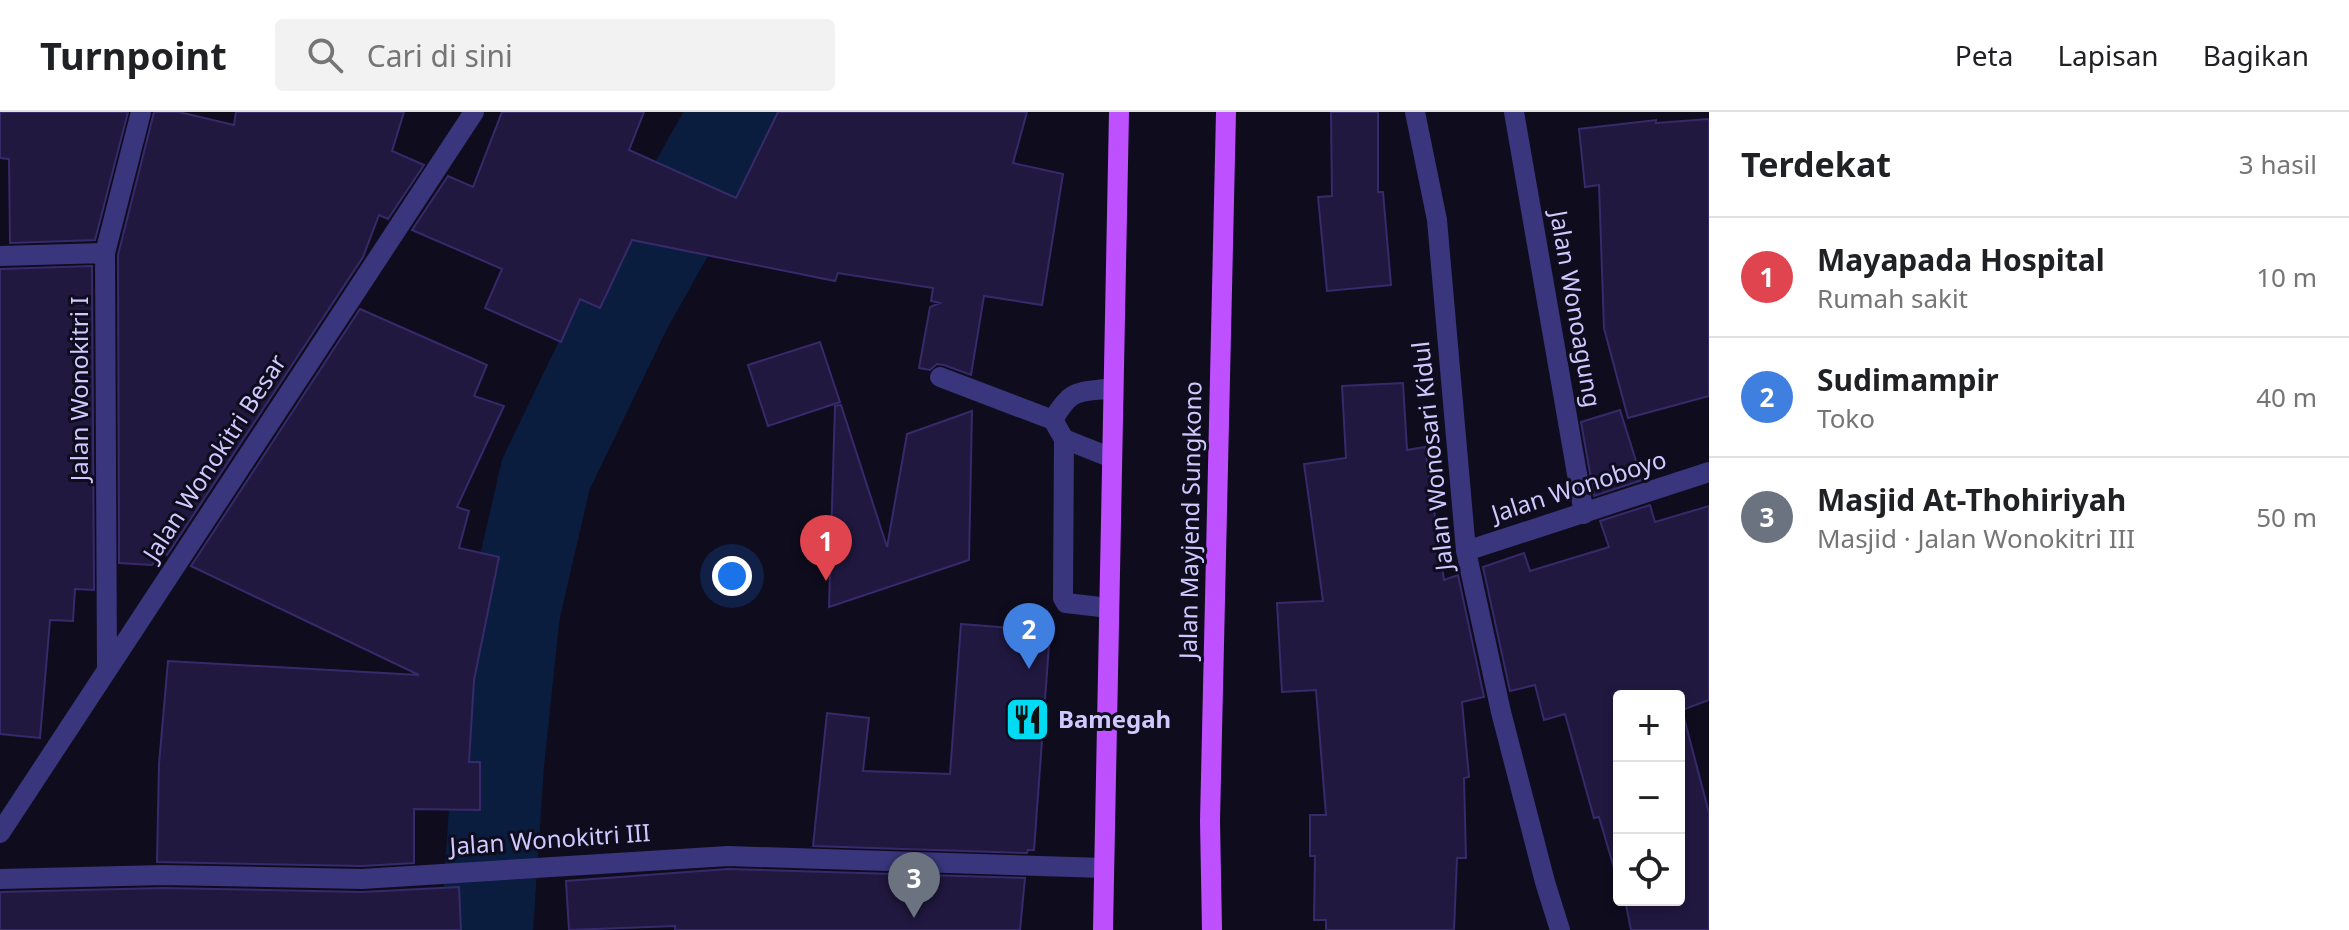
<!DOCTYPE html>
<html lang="id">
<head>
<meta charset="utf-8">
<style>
  :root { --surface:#fff; --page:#f2f2f2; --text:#202124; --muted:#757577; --line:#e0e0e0; --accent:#0f766e }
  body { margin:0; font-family:"Noto Sans",sans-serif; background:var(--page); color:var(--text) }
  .controls { position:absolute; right:24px; bottom:24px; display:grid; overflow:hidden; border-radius:8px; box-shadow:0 4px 12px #0003 }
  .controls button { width:72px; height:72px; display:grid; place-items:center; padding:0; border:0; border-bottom:2px solid var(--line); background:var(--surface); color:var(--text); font:40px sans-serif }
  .you { position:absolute; left:732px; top:464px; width:28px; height:28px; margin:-20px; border:6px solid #fff; border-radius:50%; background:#1a73e8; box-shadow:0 0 0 12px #1a73e833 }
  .badge { display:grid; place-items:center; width:52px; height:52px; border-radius:50%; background:var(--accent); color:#fff; font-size:26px; font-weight:700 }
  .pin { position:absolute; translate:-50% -66px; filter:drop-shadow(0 2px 4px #0008) }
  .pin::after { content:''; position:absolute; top:42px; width:28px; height:24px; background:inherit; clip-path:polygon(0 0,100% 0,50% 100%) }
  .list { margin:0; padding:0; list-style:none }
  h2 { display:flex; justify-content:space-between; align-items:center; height:104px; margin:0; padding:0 32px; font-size:34px }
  h2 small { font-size:26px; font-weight:400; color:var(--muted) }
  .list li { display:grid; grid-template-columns:52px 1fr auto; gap:24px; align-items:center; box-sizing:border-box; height:120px; padding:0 32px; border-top:2px solid var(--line) }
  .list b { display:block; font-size:30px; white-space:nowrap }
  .list p { margin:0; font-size:26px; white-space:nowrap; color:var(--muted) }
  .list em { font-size:26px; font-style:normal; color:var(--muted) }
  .icon { flex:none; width:44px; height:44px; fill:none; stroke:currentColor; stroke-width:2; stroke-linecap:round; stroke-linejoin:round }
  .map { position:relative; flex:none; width:1709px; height:818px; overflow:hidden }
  header { display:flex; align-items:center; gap:48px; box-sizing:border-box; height:112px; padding:0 40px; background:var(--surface); border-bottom:2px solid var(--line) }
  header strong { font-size:38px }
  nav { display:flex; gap:44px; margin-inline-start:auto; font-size:28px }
  .search { width:560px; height:72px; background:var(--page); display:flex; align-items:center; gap:20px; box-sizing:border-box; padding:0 28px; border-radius:8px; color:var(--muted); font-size:30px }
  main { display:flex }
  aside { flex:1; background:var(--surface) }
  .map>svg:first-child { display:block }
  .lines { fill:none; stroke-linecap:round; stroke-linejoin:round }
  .river { stroke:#0a1d3e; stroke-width:92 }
  .building { fill:#20183f; stroke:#372a6b; stroke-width:2 }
  .minor { stroke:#39367d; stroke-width:20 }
  .major { stroke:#be50ff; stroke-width:20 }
  .labels { text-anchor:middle; stroke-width:6; stroke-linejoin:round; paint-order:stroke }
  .street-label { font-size:24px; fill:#cfc9ff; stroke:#0f0c1e }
  .poi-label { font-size:24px; font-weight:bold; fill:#cfc9ff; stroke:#0f0c1e; text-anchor:start }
</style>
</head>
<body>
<header>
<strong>Turnpoint</strong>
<div class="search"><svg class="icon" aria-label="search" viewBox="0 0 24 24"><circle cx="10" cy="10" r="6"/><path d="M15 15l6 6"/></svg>Cari di sini</div>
<nav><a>Peta</a><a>Lapisan</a><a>Bagikan</a></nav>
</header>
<main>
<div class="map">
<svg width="1709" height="818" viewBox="0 0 1709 818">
  <rect width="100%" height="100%" fill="#0f0c1e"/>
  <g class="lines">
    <path class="river" d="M 487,818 L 498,652 L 514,500 L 546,362 L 626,196 L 736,0"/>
  </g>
  <path class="building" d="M 0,0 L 128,0 L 95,128 L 10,131 L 9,47 L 0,46 Z
    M 154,0 L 179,0 L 234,13 L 236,0 L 404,0 L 392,39 L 424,53 L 388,107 L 379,103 L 363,145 L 167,443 L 161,440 L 152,453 L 119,451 L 118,143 Z
    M 502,0 L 644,0 L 629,38 L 736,86 L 778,0 L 1027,0 L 1013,51 L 1063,62 L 1042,193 L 984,184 L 971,263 L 944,253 L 937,252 L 930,258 L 919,256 L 930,195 L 940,191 L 931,189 L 933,176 L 838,161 L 835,169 L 632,128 L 600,196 L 580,187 L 561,230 L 485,196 L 502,157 L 412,118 L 448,64 L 473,75 Z
    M 1331,0 L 1378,0 L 1378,80 L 1383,80 L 1391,173 L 1327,179 L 1318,85 L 1332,84 Z
    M 1709,7 L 1709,284 L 1628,306 L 1604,216 L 1599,73 L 1585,75 L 1579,17 L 1656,8 L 1656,11 Z
    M 92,154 L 94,478 L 75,477 L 73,509 L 50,508 L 40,626 L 0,622 L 0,157 Z
    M 360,197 L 487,253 L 474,284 L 504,294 L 457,395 L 469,399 L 459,436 L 499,445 L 474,568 L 469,650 L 480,650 L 480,698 L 414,697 L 414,751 L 362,754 L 157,750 L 159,652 L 168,549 L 419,563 L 191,454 Z
    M 820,230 L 840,290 L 768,314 L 748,253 Z
    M 1403,271 L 1407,338 L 1425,335 L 1444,468 L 1458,463 L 1484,585 L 1462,590 L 1469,665 L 1464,666 L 1466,746 L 1457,746 L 1454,818 L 1326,818 L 1326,808 L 1314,808 L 1315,744 L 1310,744 L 1310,703 L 1326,703 L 1316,578 L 1282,580 L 1277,491 L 1323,489 L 1304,352 L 1346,346 L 1342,274 Z
    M 841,293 L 887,435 L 907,322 L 972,299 L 969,448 L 829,495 L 835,294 Z
    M 1620,298 L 1642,368 L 1594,384 L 1581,310 Z
    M 1650,393 L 1655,410 L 1709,394 L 1709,588 L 1682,598 L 1709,701 L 1709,818 L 1631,818 L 1625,788 L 1679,788 L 1679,584 L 1619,584 L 1619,764 L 1617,755 L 1614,756 L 1599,705 L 1594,706 L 1565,602 L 1544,608 L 1535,573 L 1510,579 L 1483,455 L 1524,441 L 1530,459 L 1609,435 L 1600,409 Z
    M 961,512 L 1050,519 L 1034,738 L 1028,738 L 1027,741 L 813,734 L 827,601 L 869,606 L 863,659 L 950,662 Z
    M 728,757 L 1025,766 L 1020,818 L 675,818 L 675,814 L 569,818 L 566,769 Z
    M 459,775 L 461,818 L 0,818 L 0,780 L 163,776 L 362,780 Z"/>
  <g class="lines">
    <path class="minor" d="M 1415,0 L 1437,108 L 1466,439 L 1501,600 L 1545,770 L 1560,818
      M 1514,0 L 1584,402
      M 0,144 L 105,141
      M 940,265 L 1053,308 L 1064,327 L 1063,486 L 1066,491 L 1109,496
      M 1053,308 C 1072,275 1078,281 1113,276
      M 1064,327 L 1112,346
      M 1466,439 L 1709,360
      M 107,558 L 105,141 L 141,0
      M 0,721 L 474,0
      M 0,767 L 163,763 L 362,767 L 728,744 L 1104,756"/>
    <path class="major" d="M 1103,818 L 1119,0
      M 1212,818 L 1210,709 L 1226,0"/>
  </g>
  <defs>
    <symbol id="restaurant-square" viewBox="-11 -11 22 22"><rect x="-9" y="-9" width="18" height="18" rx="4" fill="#00dbf4" stroke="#0f0c1e"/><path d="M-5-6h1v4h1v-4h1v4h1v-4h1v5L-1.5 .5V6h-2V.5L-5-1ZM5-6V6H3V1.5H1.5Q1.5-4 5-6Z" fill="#111"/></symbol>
  </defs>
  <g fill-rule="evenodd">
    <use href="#restaurant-square" x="1002" y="582" width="51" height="51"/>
  </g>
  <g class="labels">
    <g class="street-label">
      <text transform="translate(1575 197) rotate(80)" y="8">Jalan Wonoagung</text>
      <text transform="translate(80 277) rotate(-90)" y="8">Jalan Wonokitri I</text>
      <text transform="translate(1433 344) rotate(-96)" y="8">Jalan Wonosari Kidul</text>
      <text transform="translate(215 346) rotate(-57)" y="8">Jalan Wonokitri Besar</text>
      <text transform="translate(1579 375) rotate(-18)" y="8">Jalan Wonoboyo</text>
      <text transform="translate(1191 408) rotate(-89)" y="8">Jalan Mayjend Sungkono</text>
      <text transform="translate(550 728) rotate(-4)" y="8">Jalan Wonokitri III</text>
    </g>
    <g class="poi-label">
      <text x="1058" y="616">Bamegah</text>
    </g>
  </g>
</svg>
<div class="controls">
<button>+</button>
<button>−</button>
<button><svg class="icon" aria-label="locate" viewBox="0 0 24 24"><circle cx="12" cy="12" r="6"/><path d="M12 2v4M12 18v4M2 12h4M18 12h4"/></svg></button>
</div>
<div class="you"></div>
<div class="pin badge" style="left:826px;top:469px;background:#e0444e">1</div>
<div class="pin badge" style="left:1029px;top:557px;background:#3f7fe0">2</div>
<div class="pin badge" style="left:914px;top:806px;background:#6b7280">3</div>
</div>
<aside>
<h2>Terdekat<small>3 hasil</small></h2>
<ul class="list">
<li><span class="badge" style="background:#e0444e">1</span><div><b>Mayapada Hospital</b><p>Rumah sakit</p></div><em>10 m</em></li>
<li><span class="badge" style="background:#3f7fe0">2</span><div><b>Sudimampir</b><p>Toko</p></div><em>40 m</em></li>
<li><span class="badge" style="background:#6b7280">3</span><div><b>Masjid At-Thohiriyah</b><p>Masjid · Jalan Wonokitri III</p></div><em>50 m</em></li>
</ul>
</aside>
</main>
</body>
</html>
